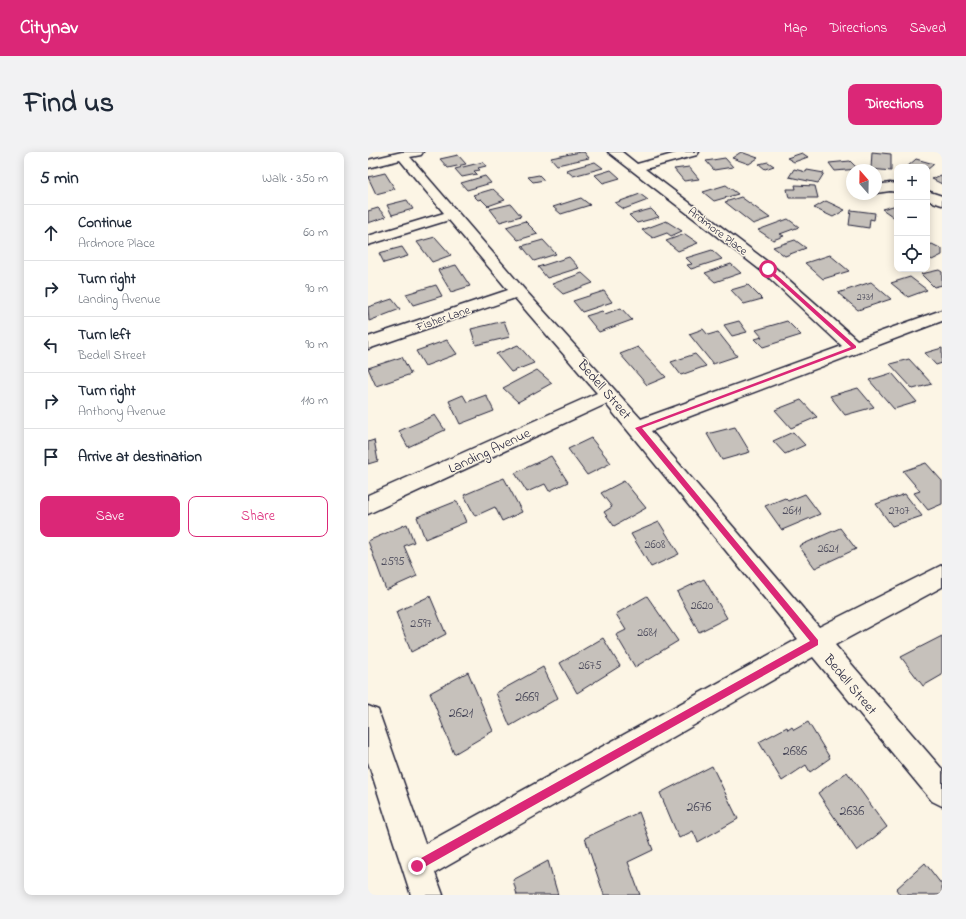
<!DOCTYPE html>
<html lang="en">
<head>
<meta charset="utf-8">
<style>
  :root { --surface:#fff; --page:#f2f2f3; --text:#1f2937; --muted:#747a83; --line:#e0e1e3; --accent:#db2777 }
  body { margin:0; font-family:"Indie Flower",sans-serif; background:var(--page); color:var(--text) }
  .controls { position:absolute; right:12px; top:12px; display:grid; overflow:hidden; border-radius:8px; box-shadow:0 2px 10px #0003 }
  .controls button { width:36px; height:36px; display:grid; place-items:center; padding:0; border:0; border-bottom:1px solid var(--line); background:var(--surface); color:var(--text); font:20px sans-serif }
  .compass { position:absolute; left:478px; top:12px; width:36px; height:36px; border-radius:50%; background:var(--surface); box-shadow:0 2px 10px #0003; rotate:340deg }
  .stop { position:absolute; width:12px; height:12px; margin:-9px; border:3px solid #db2777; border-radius:50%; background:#fff }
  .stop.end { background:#db2777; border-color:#fff; box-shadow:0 1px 4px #0008 }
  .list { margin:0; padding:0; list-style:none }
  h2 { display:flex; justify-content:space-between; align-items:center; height:52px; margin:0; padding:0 16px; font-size:17px }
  h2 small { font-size:13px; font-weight:400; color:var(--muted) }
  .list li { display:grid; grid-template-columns:26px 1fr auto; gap:12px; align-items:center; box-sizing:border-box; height:56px; padding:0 16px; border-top:1px solid var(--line) }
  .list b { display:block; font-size:15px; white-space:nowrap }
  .list p { margin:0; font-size:13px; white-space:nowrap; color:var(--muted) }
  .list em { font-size:13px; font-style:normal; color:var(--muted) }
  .actions { display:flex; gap:8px; padding:12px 16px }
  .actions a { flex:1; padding:9px 0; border:1px solid var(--accent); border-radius:8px; text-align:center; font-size:14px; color:var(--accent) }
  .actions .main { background:var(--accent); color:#fff }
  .icon { flex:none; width:22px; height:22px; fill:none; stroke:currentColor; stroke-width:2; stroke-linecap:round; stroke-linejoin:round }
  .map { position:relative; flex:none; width:574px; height:743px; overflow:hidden; border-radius:8px }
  header { display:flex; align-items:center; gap:24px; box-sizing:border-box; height:56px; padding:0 20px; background:var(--accent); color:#fff }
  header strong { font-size:19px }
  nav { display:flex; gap:22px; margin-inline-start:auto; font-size:14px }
  .intro { display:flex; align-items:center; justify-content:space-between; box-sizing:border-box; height:96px; padding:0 24px }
  h1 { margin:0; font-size:28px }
  .button { padding:10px 18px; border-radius:8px; background:var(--accent); color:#fff; font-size:14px; font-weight:700 }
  main { display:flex; gap:24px; padding:0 24px }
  aside { flex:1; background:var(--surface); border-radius:8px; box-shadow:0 2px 10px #0003 }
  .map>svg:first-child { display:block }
  .building { fill:#c6c1bb; stroke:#22223b }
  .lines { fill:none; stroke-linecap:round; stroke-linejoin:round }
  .minor-casing { stroke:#22223b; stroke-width:3 }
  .minor { fill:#fcf5e5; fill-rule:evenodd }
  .route { fill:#db2777 }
  .labels { text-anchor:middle; stroke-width:3; stroke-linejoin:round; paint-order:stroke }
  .far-number-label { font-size:10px; fill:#4b4a5b }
  .far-street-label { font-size:12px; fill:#22223b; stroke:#fcf5e5 }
  .number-label { font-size:12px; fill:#4b4a5b }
  .street-label { font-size:14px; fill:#22223b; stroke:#fcf5e5 }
  .near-number-label { font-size:14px; fill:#4b4a5b }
</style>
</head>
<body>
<header>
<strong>Citynav</strong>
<nav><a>Map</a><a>Directions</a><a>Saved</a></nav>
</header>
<div class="intro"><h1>Find us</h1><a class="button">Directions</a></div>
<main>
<aside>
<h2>5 min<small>Walk · 350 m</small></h2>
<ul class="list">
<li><svg class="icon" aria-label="ahead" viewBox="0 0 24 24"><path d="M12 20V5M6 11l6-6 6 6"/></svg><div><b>Continue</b><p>Ardmore Place</p></div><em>60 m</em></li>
<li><svg class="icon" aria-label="right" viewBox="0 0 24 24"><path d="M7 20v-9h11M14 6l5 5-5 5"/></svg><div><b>Turn right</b><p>Landing Avenue</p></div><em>90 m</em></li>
<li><svg class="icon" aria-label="left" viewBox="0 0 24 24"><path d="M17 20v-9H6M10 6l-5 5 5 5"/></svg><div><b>Turn left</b><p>Bedell Street</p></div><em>90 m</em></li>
<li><svg class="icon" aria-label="right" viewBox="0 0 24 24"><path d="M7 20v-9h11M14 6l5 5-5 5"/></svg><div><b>Turn right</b><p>Anthony Avenue</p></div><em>110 m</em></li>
<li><svg class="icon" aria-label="arrive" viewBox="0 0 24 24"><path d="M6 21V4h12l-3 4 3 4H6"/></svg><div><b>Arrive at destination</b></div></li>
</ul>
<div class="actions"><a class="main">Save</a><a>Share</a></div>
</aside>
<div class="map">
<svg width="574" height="743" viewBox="0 0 574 743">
  <rect width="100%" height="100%" fill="#fcf5e5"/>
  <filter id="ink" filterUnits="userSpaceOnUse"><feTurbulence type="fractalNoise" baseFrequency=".025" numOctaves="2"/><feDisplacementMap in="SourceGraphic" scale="8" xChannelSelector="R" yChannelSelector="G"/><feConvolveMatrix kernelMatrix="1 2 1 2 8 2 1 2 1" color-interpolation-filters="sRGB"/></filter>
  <g filter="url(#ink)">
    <path class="building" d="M 212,0 L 216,0 L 221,6 L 189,13 L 183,6 Z
      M 373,0 L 390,6 L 381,12 L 364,6 Z
      M 504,0 L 523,2 L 523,19 L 503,17 Z
      M 434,1 L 440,5 L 426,10 L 419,6 Z
      M 90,3 L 98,12 L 80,16 L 72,7 Z
      M 357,6 L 365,15 L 346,18 L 338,9 Z
      M 548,7 L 566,12 L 559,18 L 559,15 L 539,15 Z
      M 482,9 L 490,17 L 467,19 L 461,11 Z
      M 115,10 L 118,14 L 110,16 L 112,18 L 106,19 L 109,22 L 94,25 L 87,17 Z
      M 227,10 L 235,16 L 205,24 L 198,18 Z
      M 400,10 L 406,14 L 397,17 L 391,12 Z
      M 321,15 L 331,27 L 316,29 L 306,17 Z
      M 426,17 L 438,20 L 439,18 L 456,21 L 450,31 L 421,25 Z
      M 243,18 L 252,26 L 235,31 L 227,23 Z
      M 17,21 L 27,37 L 8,42 L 0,25 Z
      M 171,23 L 176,28 L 165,30 L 160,25 Z
      M 573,23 L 574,24 L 574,32 L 564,27 Z
      M 117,24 L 123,31 L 99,38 L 93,31 Z
      M 358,33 L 370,42 L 346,49 L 335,40 Z
      M 427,33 L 447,34 L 450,46 L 421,46 L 419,37 L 428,37 Z
      M 125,37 L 137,48 L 120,54 L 113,47 L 110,48 L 105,43 Z
      M 272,42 L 280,48 L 256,57 L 247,51 Z
      M 373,45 L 402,66 L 385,72 L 357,50 Z
      M 213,46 L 222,53 L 193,62 L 185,55 Z
      M 39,48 L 45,57 L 24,63 L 19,53 Z
      M 458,49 L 477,58 L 465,65 L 446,56 Z
      M 143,52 L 153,64 L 132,70 L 122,57 Z
      M 529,53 L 529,66 L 527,66 L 514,57 Z
      M 10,56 L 18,65 L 0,71 L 0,59 Z
      M 283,57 L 291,65 L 269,71 L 261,63 Z
      M 483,58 L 507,61 L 506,68 L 502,67 L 501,76 L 481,73 Z
      M 420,67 L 431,75 L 412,82 L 416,84 L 405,88 L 390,78 Z
      M 157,69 L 170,82 L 150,88 L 138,75 Z
      M 298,69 L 314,79 L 303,84 L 299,81 L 285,86 L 274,78 Z
      M 317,82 L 330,91 L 310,99 L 298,89 Z
      M 67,85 L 83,103 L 64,110 L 49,90 Z
      M 175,88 L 188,102 L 166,109 L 154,94 Z
      M 427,88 L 438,96 L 417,104 L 405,95 Z
      M 564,92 L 574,97 L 574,103 L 564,108 L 559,104 L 559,94 Z
      M 34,95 L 40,104 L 16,111 L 11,101 Z
      M 344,98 L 354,107 L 323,117 L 319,113 L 324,112 L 318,106 Z
      M 462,103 L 481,119 L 455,127 L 437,111 Z
      M 201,105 L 211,116 L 179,126 L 170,115 Z
      M 363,112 L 373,121 L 347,130 L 337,121 Z
      M 88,113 L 102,134 L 83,140 L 70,118 Z
      M 571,118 L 574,120 L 574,133 L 566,135 L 553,122 Z
      M 214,121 L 225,131 L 195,142 L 184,132 Z
      M 542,125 L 559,138 L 540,145 L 523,131 Z
      M 503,130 L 523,147 L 490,158 L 470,141 Z
      M 68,133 L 74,144 L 45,153 L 38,142 Z
      M 380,133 L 394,147 L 376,152 L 363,138 Z
      M 236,139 L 244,150 L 214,160 L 205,149 Z
      M 24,147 L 32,157 L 1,169 L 0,155 Z
      M 253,156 L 264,168 L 231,180 L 218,164 L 234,159 L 237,162 Z
      M 136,169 L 142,185 L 108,193 L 103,177 Z
      M 371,169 L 379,180 L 364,184 L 356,173 Z
      M 419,169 L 433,183 L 395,195 L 387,187 L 394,185 L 388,178 Z
      M 335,177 L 340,183 L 350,180 L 369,204 L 345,212 L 321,182 Z
      M 79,188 L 89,202 L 57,214 L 48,199 Z
      M 150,193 L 166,211 L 143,220 L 128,202 Z
      M 270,195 L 298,225 L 279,233 L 252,202 Z
      M 574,196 L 574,211 L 568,213 L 557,201 Z
      M 327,202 L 338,214 L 313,223 L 303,210 Z
      M 34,205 L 43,222 L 8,234 L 0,216 Z
      M 541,207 L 564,232 L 545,237 L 522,212 Z
      M 169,218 L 184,231 L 150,250 L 135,236 Z
      M 524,221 L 549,250 L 526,257 L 501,228 Z
      M 490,236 L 506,255 L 477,263 L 462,244 Z
      M 95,243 L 99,250 L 118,243 L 126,259 L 92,272 L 81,249 Z
      M 433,248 L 449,265 L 423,276 L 407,258 Z
      M 67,263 L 77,278 L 40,295 L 31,279 Z
      M 367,275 L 382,300 L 354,308 L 339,282 Z
      M 425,280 L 437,293 L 417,302 L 405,289 Z
      M 223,286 L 243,311 L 219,323 L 200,297 Z
      M 6,288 L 10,309 L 0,312 L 0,290 Z
      M 183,304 L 200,330 L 181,339 L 177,332 L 159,340 L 147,321 Z
      M 558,311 L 574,329 L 574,352 L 560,358 L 546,341 L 552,339 L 535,319 Z
      M 136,326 L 154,360 L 134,369 L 127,355 L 107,364 L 96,343 Z
      M 256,329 L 278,356 L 246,374 L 236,360 L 244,355 L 233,341 Z
      M 437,342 L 452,362 L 414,378 L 397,354 L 417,346 L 420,349 Z
      M 537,342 L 554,364 L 524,374 L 508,352 Z
      M 89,349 L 98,370 L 57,387 L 49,365 Z
      M 291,370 L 311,402 L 283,415 L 263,382 Z
      M 39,372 L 46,390 L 36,394 L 49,424 L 18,438 L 0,389 Z
      M 472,376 L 488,397 L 447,416 L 431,394 Z
      M 336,427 L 359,466 L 331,480 L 309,440 Z
      M 62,444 L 78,482 L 43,500 L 28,460 Z
      M 279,444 L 310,489 L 267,515 L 248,483 L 258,478 L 248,462 Z
      M 574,484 L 574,523 L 555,534 L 533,505 Z
      M 235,486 L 252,514 L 209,541 L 192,511 Z
      M 175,515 L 190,546 L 142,574 L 128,541 Z
      M 100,520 L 125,579 L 86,602 L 62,541 Z
      M 440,570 L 462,606 L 442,620 L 438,613 L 414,629 L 391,590 L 419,575 L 420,578 L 424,575 L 426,578 Z
      M 344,614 L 370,667 L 330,690 L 325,679 L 311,686 L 292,641 Z
      M 479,620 L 519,675 L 489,699 L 450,641 Z
      M 271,660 L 285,698 L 260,710 L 272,743 L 236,743 L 217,686 Z
      M 180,709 L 190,743 L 149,743 L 145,728 Z
      M 557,711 L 574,733 L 574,743 L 532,743 L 528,737 Z"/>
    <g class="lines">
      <defs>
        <path id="minor" d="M 34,0 L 55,0 L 53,3 L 42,5 L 156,137 L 273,267 L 474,194 L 395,120 L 240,0 L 254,0 L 269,12 L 312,0 L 331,0 L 329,3 L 277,17 L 405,114 L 489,188 L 574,158 L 574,169 L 283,279 L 451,475 L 574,413 L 574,435 L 467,493 L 574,617 L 574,654 L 564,649 L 445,505 L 67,721 L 75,743 L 43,743 L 0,610 L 0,554 L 10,558 L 57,692 L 430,487 L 238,252 L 0,362 L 0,343 L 229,241 L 147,146 L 0,197 L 0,185 L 140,138 L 81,68 L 0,93 L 0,84 L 76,61 L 32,8 L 0,16 L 0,8 Z
          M 522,31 L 529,32 L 529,40 L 522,39 L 508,41 L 508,33 Z
          M 559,39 L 574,44 L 574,53 L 559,48 Z"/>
      </defs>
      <use href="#minor" class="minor-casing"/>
      <use href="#minor" class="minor"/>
    </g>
  </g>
  <path class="route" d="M 398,116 L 401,116 L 488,194 L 488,196 L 274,276 L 450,488 L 450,493 L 53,717 L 49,718 L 46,717 L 45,714 L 46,710 L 442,489 L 267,276 L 483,195 L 398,118 Z"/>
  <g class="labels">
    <g class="far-number-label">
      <text x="497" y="148">2731</text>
    </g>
    <g class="far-street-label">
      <text transform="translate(350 79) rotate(37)" y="4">Ardmore Place</text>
      <text transform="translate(75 166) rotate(-19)" y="4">Fisher Lane</text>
    </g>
    <g class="number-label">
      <text x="424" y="362">2611</text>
      <text x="531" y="362">2707</text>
      <text x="287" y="396">2608</text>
      <text x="460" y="400">2621</text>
      <text x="25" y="413">2595</text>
      <text x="334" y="457">2620</text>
      <text x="53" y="475">2597</text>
      <text x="279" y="484">2681</text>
      <text x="222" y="517">2675</text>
    </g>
    <g class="street-label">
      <text transform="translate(237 237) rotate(49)" y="5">Bedell Street</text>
      <text transform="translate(121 298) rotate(-25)" y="5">Landing Avenue</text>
      <text transform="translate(483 532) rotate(50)" y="5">Bedell Street</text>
    </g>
    <g class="near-number-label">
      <text x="159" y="549">2669</text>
      <text x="93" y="565">2621</text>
      <text x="427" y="603">2686</text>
      <text x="331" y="659">2676</text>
      <text x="484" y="663">2636</text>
    </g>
  </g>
</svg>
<div class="controls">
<button>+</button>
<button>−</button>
<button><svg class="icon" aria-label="locate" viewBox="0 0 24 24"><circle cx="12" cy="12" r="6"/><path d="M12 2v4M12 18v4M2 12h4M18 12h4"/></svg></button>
</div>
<svg class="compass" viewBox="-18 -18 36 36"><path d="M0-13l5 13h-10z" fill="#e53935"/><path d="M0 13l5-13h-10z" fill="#747a83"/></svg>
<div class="stop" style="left:400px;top:117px"></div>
<div class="stop end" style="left:49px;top:714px"></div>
</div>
</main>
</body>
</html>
